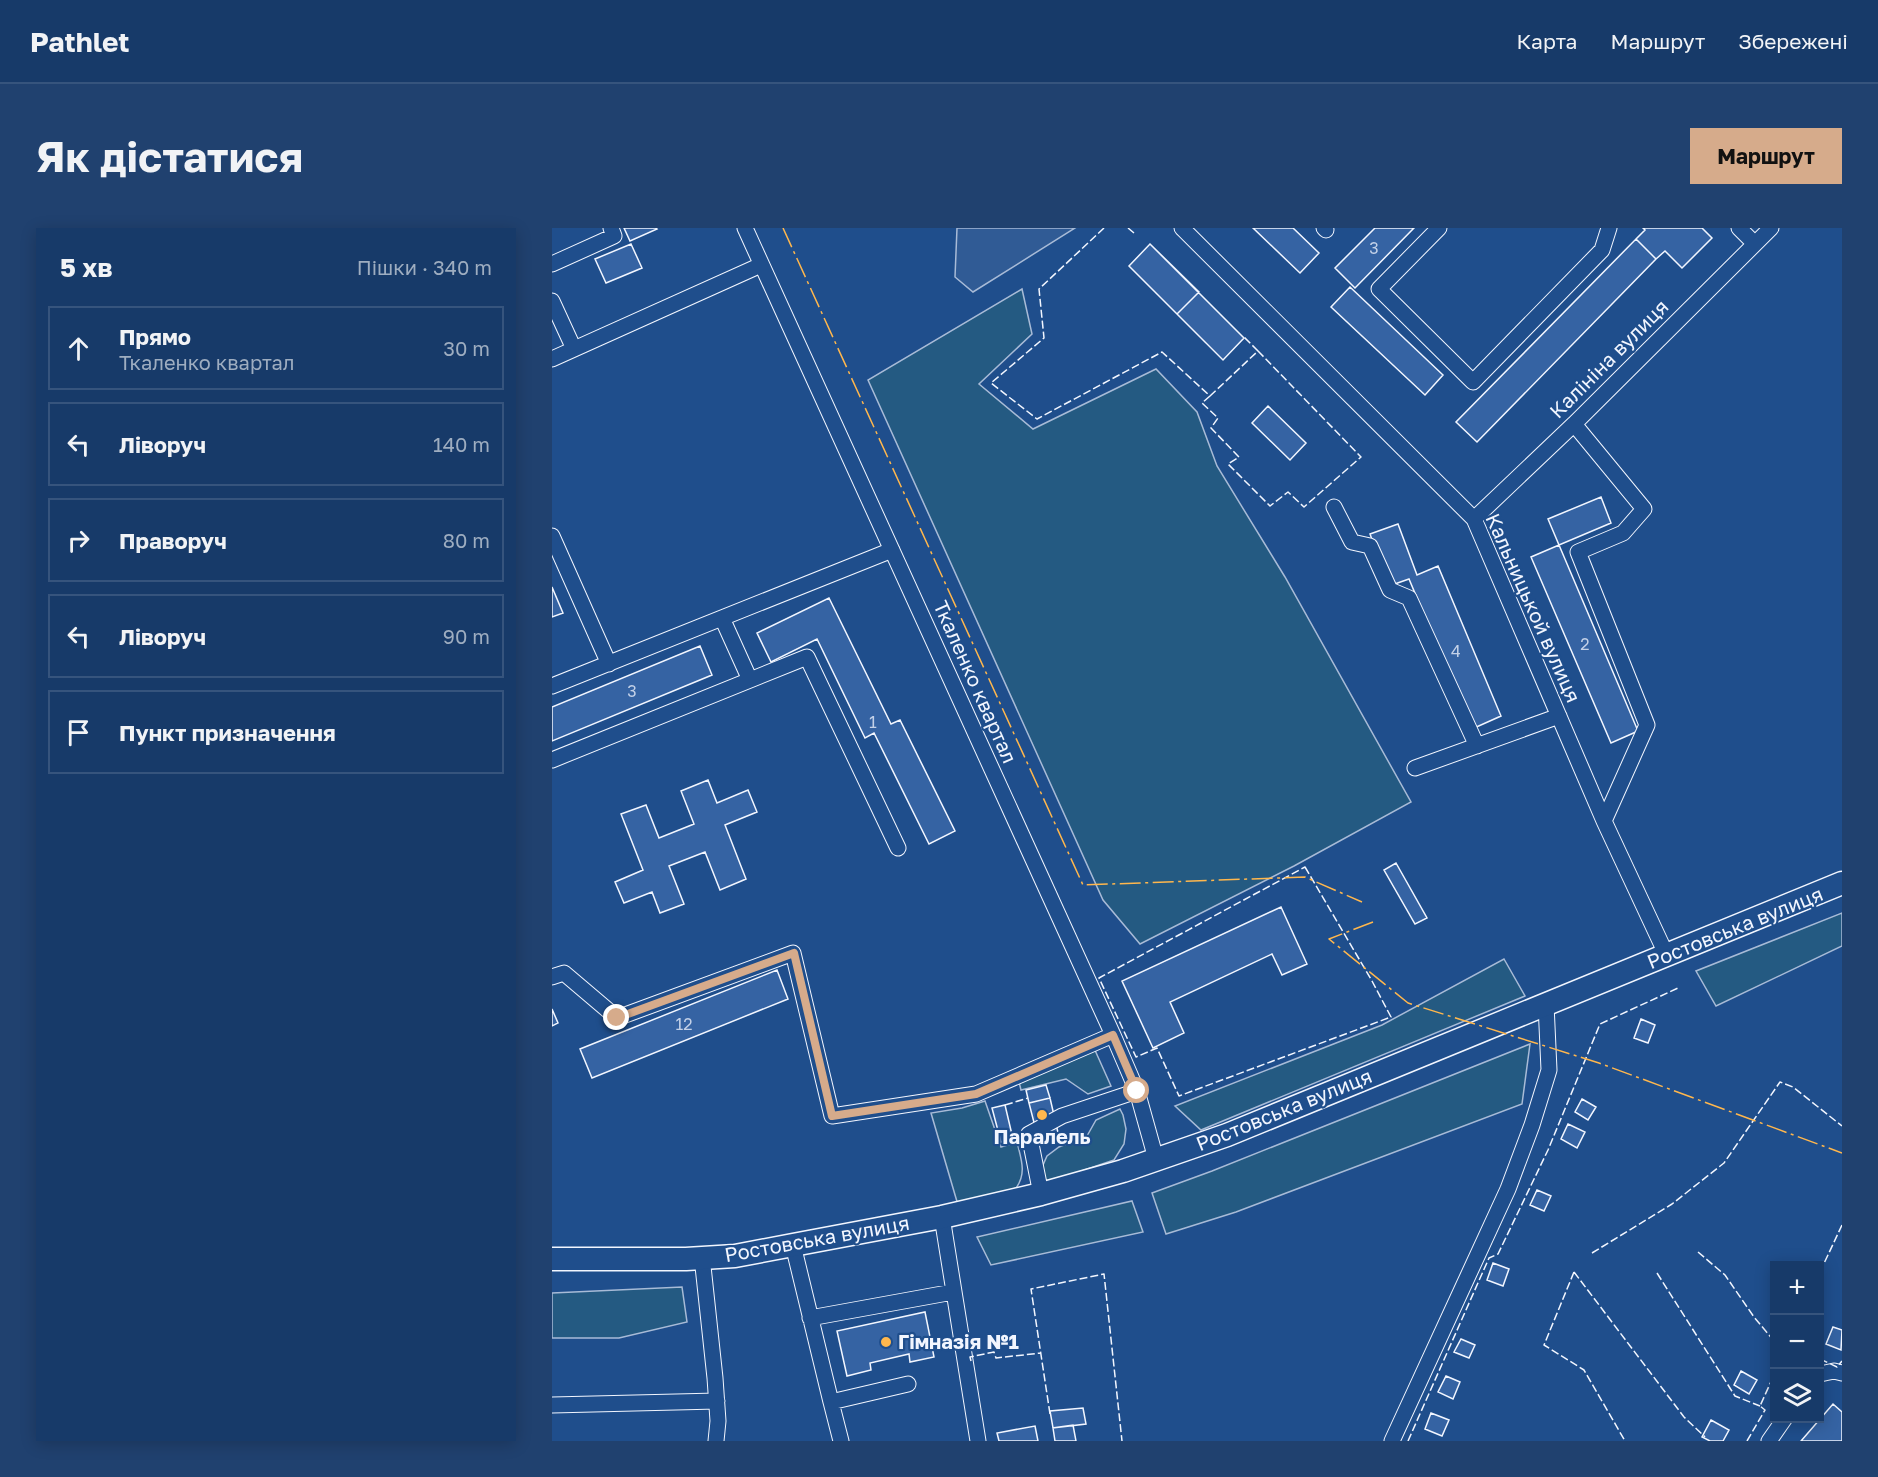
<!DOCTYPE html>
<html lang="uk">
<head>
<meta charset="utf-8">
<style>
  :root { --surface:#173a69; --page:#20416f; --text:#f1f3f6; --muted:#9eadc0; --line:#36547d; --accent:#d6ab8b }
  body { margin:0; font-family:"Golos Text",sans-serif; background:var(--page); color:var(--text) }
  .controls { position:absolute; right:18px; bottom:18px; display:grid; overflow:hidden; border-radius:0px; box-shadow:0 3px 15px #0003 }
  .controls button { width:54px; height:54px; display:grid; place-items:center; padding:0; border:0; border-bottom:2px solid var(--line); background:var(--surface); color:var(--text); font:30px sans-serif }
  .stop { position:absolute; width:18px; height:18px; margin:-14px; border:4px solid #d6ab8b; border-radius:50%; background:#fff }
  .stop.end { background:#d6ab8b; border-color:#fff; box-shadow:0 2px 6px #0008 }
  .list { margin:0; padding:0; list-style:none }
  h2 { display:flex; justify-content:space-between; align-items:center; height:78px; margin:0; padding:0 24px; font-size:26px }
  h2 small { font-size:20px; font-weight:400; color:var(--muted) }
  .list li { display:grid; grid-template-columns:39px 1fr auto; gap:18px; align-items:center; box-sizing:border-box; height:84px; margin:0 12px 12px; padding:0 12px; border:2px solid var(--line); border-radius:0px }
  .list b { display:block; font-size:22px; white-space:nowrap }
  .list p { margin:0; font-size:20px; white-space:nowrap; color:var(--muted) }
  .list em { font-size:20px; font-style:normal; color:var(--muted) }
  .icon { flex:none; width:33px; height:33px; fill:none; stroke:currentColor; stroke-width:2; stroke-linecap:round; stroke-linejoin:round }
  .map { position:relative; flex:none; width:1290px; height:1213px; overflow:hidden; border-radius:0px }
  header { display:flex; align-items:center; gap:36px; box-sizing:border-box; height:84px; padding:0 30px; background:var(--surface); border-bottom:2px solid var(--line) }
  header strong { font-size:28px }
  nav { display:flex; gap:33px; margin-inline-start:auto; font-size:21px }
  .intro { display:flex; align-items:center; justify-content:space-between; box-sizing:border-box; height:144px; padding:0 36px }
  h1 { margin:0; font-size:42px }
  .button { padding:15px 27px; border-radius:0px; background:var(--accent); color:#111; font-size:21px; font-weight:700 }
  main { display:flex; gap:36px; padding:0 36px }
  aside { flex:1; background:var(--surface); border-radius:0px; box-shadow:0 3px 15px #0003 }
  .map>svg:first-child { display:block }
  .green { fill:#245a82; stroke:#a8bbd7; stroke-width:1.5 }
  .parking { fill:#305b95; stroke:#a8bbd7; stroke-width:1.5 }
  .building { fill:#3563a3; stroke:#f2f6ff; stroke-width:1.5 }
  .lines { fill:none; stroke-linecap:round; stroke-linejoin:round }
  .minor-casing { stroke:#f2f6ff; stroke-width:17 }
  .highway-casing { stroke:#f2f6ff; stroke-width:25 }
  .minor { stroke:#1f4e8c; stroke-width:15 }
  .highway { stroke:#1f4e8c; stroke-width:22 }
  .fence { stroke:#f2f6ff; stroke-width:1.5; stroke-dasharray:8 3; stroke-linecap:butt }
  .power { stroke:#ffb74d; stroke-width:1.5; stroke-dasharray:21 4.5 3 4.5; stroke-linecap:butt }
  .route { stroke:#d6ab8b; stroke-width:8 }
  .poi-dot { fill:#ffb74d; stroke:#1f4e8c; stroke-width:2 }
  .labels { text-anchor:middle; stroke-width:4.5; stroke-linejoin:round; paint-order:stroke }
  .number-label { font-size:16px; fill:#c3d1e8 }
  .street-label { font-size:20px; fill:#f2f6ff; stroke:#1f4e8c }
  .poi-label { font-size:20px; font-weight:bold; fill:#f2f6ff; stroke:#1f4e8c }
</style>
</head>
<body>
<header>
<strong>Pathlet</strong>
<nav><a>Карта</a><a>Маршрут</a><a>Збережені</a></nav>
</header>
<div class="intro"><h1>Як дістатися</h1><a class="button">Маршрут</a></div>
<main>
<aside>
<h2>5 хв<small>Пішки · 340 m</small></h2>
<ul class="list">
<li><svg class="icon" aria-label="ahead" viewBox="0 0 24 24"><path d="M12 20V5M6 11l6-6 6 6"/></svg><div><b>Прямо</b><p>Ткаленко квартал</p></div><em>30 m</em></li>
<li><svg class="icon" aria-label="left" viewBox="0 0 24 24"><path d="M17 20v-9H6M10 6l-5 5 5 5"/></svg><div><b>Ліворуч</b></div><em>140 m</em></li>
<li><svg class="icon" aria-label="right" viewBox="0 0 24 24"><path d="M7 20v-9h11M14 6l5 5-5 5"/></svg><div><b>Праворуч</b></div><em>80 m</em></li>
<li><svg class="icon" aria-label="left" viewBox="0 0 24 24"><path d="M17 20v-9H6M10 6l-5 5 5 5"/></svg><div><b>Ліворуч</b></div><em>90 m</em></li>
<li><svg class="icon" aria-label="arrive" viewBox="0 0 24 24"><path d="M6 21V4h12l-3 4 3 4H6"/></svg><div><b>Пункт призначення</b></div></li>
</ul>
</aside>
<div class="map">
<svg width="1290" height="1213" viewBox="0 0 1290 1213">
  <rect width="100%" height="100%" fill="#1f4e8c"/>
  <path class="green" d="M 470,61 L 480,106 L 427,156 L 481,201 L 604,141 L 645,184 L 665,238 L 733,349 L 859,574 L 742,638 L 588,716 L 551,672 L 316,152 Z
    M 1290,685 L 1290,718 L 1164,778 L 1144,743 Z
    M 952,731 L 973,768 L 649,902 L 623,878 L 830,797 Z
    M 978,816 L 970,876 L 684,984 L 614,1006 L 600,965 L 660,943 Z
    M 542,820 L 559,858 L 536,866 L 514,851 L 469,862 L 467,854 Z
    M 433,873 L 449,919 L 465,914 C 469,931 475,945 464,960 L 406,977 L 379,885 L 410,880 Z
    M 568,881 L 571,887 L 574,901 L 572,916 L 562,932 L 503,952 L 496,953 L 492,951 L 491,937 L 495,928 L 507,919 L 535,908 L 544,892 Z
    M 580,973 L 591,1004 L 439,1037 L 425,1009 Z
    M 130,1059 L 135,1094 L 67,1110 L 0,1110 L 0,1065 Z"/>
  <path class="parking" d="M 405,0 L 523,0 L 421,64 L 403,49 Z"/>
  <path class="building" d="M 72,0 L 104,0 L 105,1 L 78,13 Z
    M 701,0 L 741,0 L 767,25 L 748,45 Z
    M 823,0 L 862,0 L 803,60 L 783,40 Z
    M 1091,0 L 1150,0 L 1160,10 L 1130,40 L 1113,23 L 1104,31 L 1084,11 L 1093,2 Z
    M 1084,11 L 1104,31 L 925,214 L 904,194 Z
    M 79,16 L 90,40 L 54,55 L 43,31 Z
    M 598,16 L 692,110 L 671,132 L 577,38 Z
    M 598,16 L 647,64 L 625,86 L 577,38 Z
    M 798,59 L 891,147 L 873,167 L 779,79 Z
    M 716,178 L 754,215 L 738,232 L 700,195 Z
    M 1049,269 L 1059,295 L 1007,317 L 996,291 Z
    M 846,296 L 865,347 L 886,338 L 949,488 L 920,501 L 857,351 L 837,358 L 818,306 Z
    M 1007,317 L 1086,503 L 1059,515 L 979,329 Z
    M 0,359 L 11,385 L 0,389 Z
    M 277,370 L 339,496 L 348,492 L 403,603 L 377,616 L 322,505 L 313,510 L 265,411 L 219,434 L 205,405 Z
    M 148,418 L 160,447 L 0,513 L 0,479 Z
    M 156,552 L 165,575 L 196,562 L 205,584 L 173,597 L 194,651 L 168,662 L 153,624 L 117,638 L 132,676 L 108,685 L 100,664 L 72,675 L 63,654 L 91,642 L 69,586 L 94,577 L 107,610 L 142,596 L 129,563 Z
    M 844,635 L 875,690 L 863,696 L 832,642 Z
    M 729,679 L 755,736 L 730,747 L 720,726 L 618,774 L 632,805 L 601,820 L 570,753 Z
    M 225,742 L 236,771 L 40,850 L 28,821 Z
    M 0,781 L 6,795 L 0,798 Z
    M 1089,791 L 1103,797 L 1096,815 L 1082,810 Z
    M 494,857 L 498,870 L 477,875 L 474,862 Z
    M 498,870 L 507,909 L 487,914 L 477,875 Z
    M 1030,871 L 1044,879 L 1036,892 L 1023,884 Z
    M 453,877 L 461,911 L 449,914 L 440,880 Z
    M 1016,896 L 1033,904 L 1025,920 L 1009,911 Z
    M 985,962 L 999,968 L 992,983 L 978,977 Z
    M 941,1035 L 957,1041 L 951,1058 L 935,1052 Z
    M 373,1084 L 382,1129 L 358,1134 L 357,1126 L 318,1135 L 319,1142 L 295,1148 L 285,1103 Z
    M 1281,1099 L 1290,1102 L 1289,1122 L 1274,1116 Z
    M 909,1111 L 923,1117 L 917,1130 L 902,1124 Z
    M 1189,1143 L 1205,1152 L 1197,1166 L 1182,1157 Z
    M 894,1148 L 908,1154 L 901,1171 L 886,1164 Z
    M 1281,1176 L 1290,1184 L 1290,1213 L 1249,1213 Z
    M 531,1180 L 534,1196 L 501,1200 L 498,1183 Z
    M 879,1185 L 897,1192 L 890,1208 L 873,1201 Z
    M 1159,1192 L 1177,1202 L 1171,1213 L 1158,1213 L 1150,1209 Z
    M 521,1197 L 524,1213 L 503,1213 L 501,1200 Z
    M 483,1198 L 486,1213 L 447,1213 L 445,1205 Z"/>
  <g class="lines">
    <defs>
      <path id="minor" d="M 193,0 L 561,807 L 585,863 L 604,931
        M 630,0 L 922,291 L 1052,593 L 1115,728
        M 772,0 L 774,2
        M 887,0 L 827,61 L 921,154 L 1050,22 L 1057,0
        M 1187,0 L 1203,16
        M 0,36 L 62,8 L 59,0
        M 0,73 L 22,121
        M 0,131 L 209,37
        M 1022,196 L 1092,281 L 1071,305 L 1026,324 L 1095,497 L 1052,593
        M 782,279 L 800,314 L 818,318 L 838,362 L 857,370 L 925,518
        M 922,291 L 1022,196 L 1219,0
        M 0,308 L 57,436
        M 170,390 L 198,452
        M 0,458 L 340,322
        M 0,532 L 255,429 L 346,620
        M 863,540 L 1007,488
        M 0,749 L 12,745 L 65,790 L 241,725 L 280,888 L 424,866 L 561,807
        M 489,966 L 477,906 L 510,888 L 585,863
        M 390,989 L 426,1213
        M 241,1017 L 279,1174 L 356,1156
        M 150,1029 L 163,1150 L 166,1193 L 164,1213
        M 258,1090 L 401,1064
        M 1268,1146 L 1282,1143 L 1290,1145
        M 279,1174 L 289,1213
        M 0,1177 L 165,1173
        M 840,1213 L 956,961 L 980,897 L 997,842 L 994,776
        M 1217,1213 L 1233,1190"/>
      <path id="highway" d="M 0,1031 L 134,1031 L 183,1028 L 241,1017 L 390,989 L 489,966 L 571,943 L 675,907 L 1290,655"/>
    </defs>
    <use href="#minor" class="minor-casing"/>
    <use href="#highway" class="highway-casing"/>
    <use href="#minor" class="minor"/>
    <use href="#highway" class="highway"/>
    <path class="fence" d="M 552,0 L 487,61 L 492,110 L 439,155 L 485,191 L 610,124 L 658,168 L 706,123 L 691,108
      M 576,0 L 582,5
      M 658,168 L 650,175 L 666,190 L 659,200 L 687,229 L 676,236 L 718,278 L 736,264 L 752,279 L 809,229 L 706,123
      M 753,639 L 820,753 L 839,789 L 627,868 L 605,820 L 584,829 L 547,750 Z
      M 453,877 L 476,870
      M 1146,1024 L 1173,1047 L 1202,1089 L 1222,1113
      M 1040,1025 L 1120,976 L 1172,935 L 1228,854 L 1241,859 L 1290,898
      M 1022,1044 L 1132,1189 L 1153,1209
      M 1022,1044 L 992,1117 L 1032,1142 L 1073,1213
      M 1268,1044 L 1290,997
      M 1105,1045 L 1183,1168 L 1208,1178
      M 1268,1131 L 1285,1139 L 1290,1133
      M 419,1133 L 418,1129 L 442,1124 L 444,1130 L 489,1125
      M 498,1186 L 479,1061 L 552,1046 L 570,1213
      M 856,1213 L 937,1030 L 946,1026 L 996,922 L 1048,796 L 1126,760
      M 1195,1213 L 1213,1182 L 1208,1178 L 1222,1147"/>
    <path class="power" d="M 231,0 L 531,657 L 753,649 L 810,674
      M 821,694 L 777,711 L 856,775 L 1047,835 L 1290,925"/>
  </g>
  <g class="lines">
    <path class="route" d="M 65,790 L 242,725 L 280,888 L 424,866 L 561,807 L 585,863"/>
  </g>
  <g class="poi-dot">
    <circle cx="490" cy="887" r="6"/>
    <circle cx="334" cy="1114" r="6"/>
  </g>
  <g class="labels">
    <g class="number-label">
      <text x="822" y="26">3</text>
      <text x="1033" y="422">2</text>
      <text x="904" y="429">4</text>
      <text x="80" y="469">3</text>
      <text x="321" y="500">1</text>
      <text x="132" y="802">12</text>
    </g>
    <g class="street-label">
      <text transform="translate(1057 131) rotate(-45)" y="7">Калініна вулиця</text>
      <text transform="translate(981 380) rotate(66)" y="7">Кальницькой вулиця</text>
      <text transform="translate(423 454) rotate(66)" y="7">Ткаленко квартал</text>
      <text transform="translate(1183 700) rotate(-22)" y="7">Ростовська вулиця</text>
      <text transform="translate(732 882) rotate(-22)" y="7">Ростовська вулиця</text>
      <text transform="translate(265 1011) rotate(-10)" y="7">Ростовська вулиця</text>
    </g>
    <g class="poi-label">
      <text x="490" y="916">Паралель</text>
      <text x="346" y="1121" text-anchor="start">Гімназія №1</text>
    </g>
  </g>
</svg>
<div class="controls">
<button>+</button>
<button>−</button>
<button><svg class="icon" aria-label="layers" viewBox="0 0 24 24"><path d="M12 4l9 5-9 5-9-5zM3 14l9 5 9-5"/></svg></button>
</div>
<div class="stop" style="left:585px;top:863px"></div>
<div class="stop end" style="left:65px;top:790px"></div>
</div>
</main>
</body>
</html>
